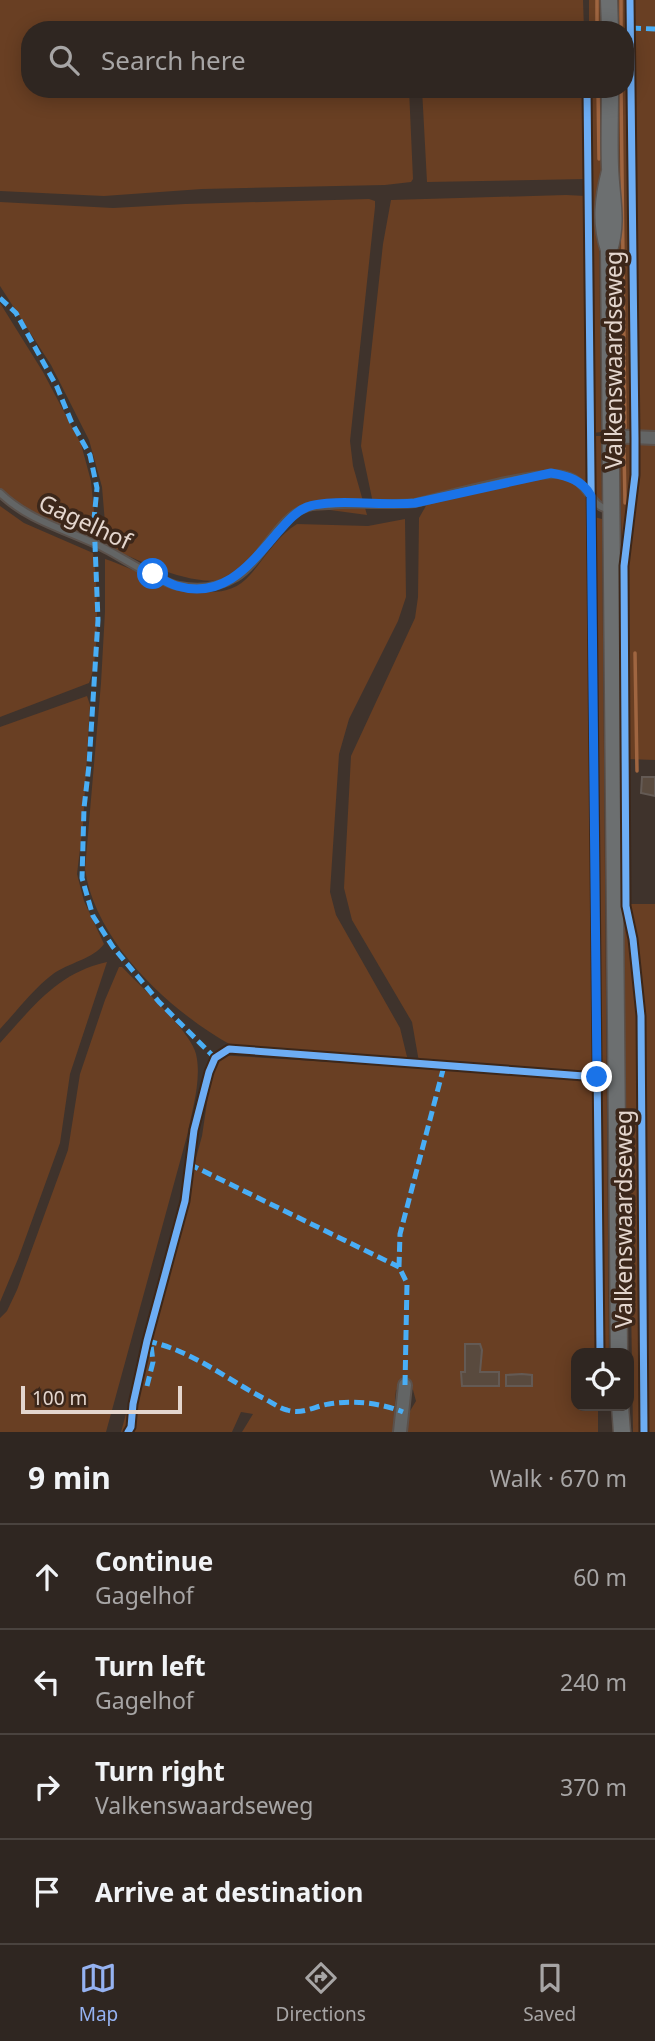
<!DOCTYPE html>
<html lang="en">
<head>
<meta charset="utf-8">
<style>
  :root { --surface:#2f2621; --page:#3b322e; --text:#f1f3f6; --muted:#a7a5a5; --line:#4a433f; --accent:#95b2f1 }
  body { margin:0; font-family:"Noto Sans",sans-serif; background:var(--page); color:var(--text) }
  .controls { position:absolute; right:21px; bottom:21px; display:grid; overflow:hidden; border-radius:14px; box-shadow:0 4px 18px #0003 }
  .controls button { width:63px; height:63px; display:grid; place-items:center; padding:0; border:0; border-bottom:2px solid var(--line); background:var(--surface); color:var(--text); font:35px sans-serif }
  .scale { position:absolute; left:21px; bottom:18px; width:161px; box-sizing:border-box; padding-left:7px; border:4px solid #e4d6ce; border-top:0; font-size:19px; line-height:24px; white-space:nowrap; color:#e4d6ce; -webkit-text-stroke:5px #3c271a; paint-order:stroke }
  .stop { position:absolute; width:21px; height:21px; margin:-16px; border:5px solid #1a73e8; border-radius:50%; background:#fff }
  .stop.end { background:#1a73e8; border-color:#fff; box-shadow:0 2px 7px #0008 }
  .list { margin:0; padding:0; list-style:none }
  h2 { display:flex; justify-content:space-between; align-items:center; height:91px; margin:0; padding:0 28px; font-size:30px }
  h2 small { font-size:23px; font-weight:400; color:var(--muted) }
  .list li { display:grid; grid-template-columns:46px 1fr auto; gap:21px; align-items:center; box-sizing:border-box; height:105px; padding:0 28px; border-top:2px solid var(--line) }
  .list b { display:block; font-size:26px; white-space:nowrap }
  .list p { margin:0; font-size:23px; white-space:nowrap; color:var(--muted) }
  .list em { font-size:23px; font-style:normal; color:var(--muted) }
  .icon { flex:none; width:38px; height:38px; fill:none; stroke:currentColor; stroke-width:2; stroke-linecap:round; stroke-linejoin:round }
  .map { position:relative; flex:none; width:655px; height:1432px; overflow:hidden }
  .search { position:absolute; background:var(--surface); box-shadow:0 4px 18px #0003; left:21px; right:21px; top:21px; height:77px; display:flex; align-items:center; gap:18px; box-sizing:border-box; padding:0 24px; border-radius:28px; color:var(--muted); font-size:26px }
  .sheet { height:511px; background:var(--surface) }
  nav { display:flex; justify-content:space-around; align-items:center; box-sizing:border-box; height:98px; border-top:2px solid var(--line); background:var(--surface); font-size:19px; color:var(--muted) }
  nav a { display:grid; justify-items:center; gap:4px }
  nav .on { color:var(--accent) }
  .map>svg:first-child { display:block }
  .green { fill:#693f23 }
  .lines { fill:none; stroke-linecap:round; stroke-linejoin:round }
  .stream { stroke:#9f6540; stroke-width:3.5 }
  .building { fill:#594a3e; stroke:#645a54; stroke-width:2 }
  .service-casing { stroke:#5b514b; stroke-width:10 }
  .minor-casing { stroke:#5b514b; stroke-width:16 }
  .secondary-casing { stroke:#5b514b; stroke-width:19 }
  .service { stroke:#636565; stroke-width:6 }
  .minor { stroke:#636565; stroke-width:12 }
  .secondary { stroke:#6c6f70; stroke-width:16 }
  .quiet { stroke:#49aef6; stroke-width:5; stroke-dasharray:10 5; stroke-linecap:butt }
  .cycleway-casing { stroke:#3c271a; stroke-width:11 }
  .cycleway { stroke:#6dadf4; stroke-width:7 }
  .route { stroke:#1a73e8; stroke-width:9 }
  .labels { text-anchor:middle; stroke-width:7; stroke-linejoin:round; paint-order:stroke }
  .street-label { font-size:23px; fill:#e4d6ce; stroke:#3c271a }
</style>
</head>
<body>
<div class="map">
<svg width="655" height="1432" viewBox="0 0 655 1432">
  <rect width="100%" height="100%" fill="#3f332c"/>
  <path class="green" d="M 0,0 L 583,0 L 584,30 L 30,30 L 30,89 L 409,89 L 413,179 L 411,182 L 385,185 L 202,189 L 104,196 L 0,191 Z
    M 589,0 L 604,0 L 605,30 L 589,30 Z
    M 615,0 L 629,0 L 633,434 L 623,431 L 619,423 L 616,89 L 625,89 L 625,30 L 615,30 Z
    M 633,0 L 655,0 L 655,432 L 639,433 L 638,431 Z
    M 422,89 L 585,89 L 586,179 L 427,182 Z
    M 589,89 L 605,89 L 606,135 L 599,206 L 601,432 L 593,433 Z
    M 566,195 L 586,196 L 589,485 L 567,472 L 545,471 L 420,499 L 401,503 L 373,503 L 361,446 L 383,244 L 391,200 Z
    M 369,199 L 375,201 L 375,207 L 350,441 L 353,466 L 367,515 L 330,510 L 296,511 C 282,526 251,566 236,575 C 201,594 140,560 107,547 L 102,487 L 89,440 L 51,365 L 0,286 L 0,202 L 113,208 L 185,204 Z
    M 0,303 L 43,372 L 81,444 L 91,481 L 95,521 L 91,539 C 58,527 27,513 0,490 Z
    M 593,436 L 601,436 L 602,504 L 594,495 Z
    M 633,442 L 630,491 L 622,548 L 619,452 L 624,444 Z
    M 655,442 L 655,760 L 627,759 L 626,561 L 637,475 L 638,446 L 640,443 Z
    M 550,476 C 567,476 579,484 589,498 L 594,1073 L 590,1075 L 419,1062 L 412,1022 L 352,920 L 344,888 L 351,756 L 415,618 L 418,597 L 419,518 L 427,504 Z
    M 0,506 L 24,523 L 93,553 C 98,579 100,661 89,683 L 0,717 Z
    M 594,517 L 602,519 L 609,1353 L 602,1353 Z
    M 405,519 L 406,597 L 398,621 L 349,719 L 339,754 L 330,892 L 336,915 L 400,1028 L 408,1061 L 231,1045 C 170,1011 95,942 85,869 L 101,683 L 105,611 L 105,559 C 145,572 215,616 250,575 C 264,559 278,535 297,524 L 368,526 Z
    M 87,696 L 90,705 L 83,824 L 77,874 L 84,901 L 104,944 C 93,959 68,963 53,974 C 33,989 17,1011 0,1029 L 0,727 Z
    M 629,904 L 655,904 L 655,1432 L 647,1432 L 643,1015 L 637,954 Z
    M 623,913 L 630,938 L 638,1023 L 642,1432 L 633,1432 L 631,1302 L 626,1258 Z
    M 107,962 L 70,1074 L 60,1143 L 18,1259 L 0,1302 L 0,1043 C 33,1007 57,973 107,962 Z
    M 119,967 L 122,967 C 141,987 190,1030 196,1054 C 202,1079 192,1111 187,1136 L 106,1432 L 0,1432 L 0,1318 L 7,1311 L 17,1290 L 68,1150 L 80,1074 L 105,1000 Z
    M 218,1055 L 590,1078 L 594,1081 L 597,1353 L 576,1353 L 576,1406 L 598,1406 L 598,1432 L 404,1432 L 407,1416 L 416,1401 L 413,1390 L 407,1386 L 396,1390 L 395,1399 L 398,1415 L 394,1432 L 242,1432 L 253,1414 L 241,1412 L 232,1432 L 121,1432 L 202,1136 L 213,1062 L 215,1057 Z"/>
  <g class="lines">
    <path class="stream" d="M 597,0 L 597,30
      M 621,0 L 621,30
      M 598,89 L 599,159
      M 621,89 L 625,428
      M 624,448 L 625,503
      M 635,653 L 637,771"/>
  </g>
  <path class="building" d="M 642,777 L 655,777 L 655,796 L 641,793 Z
    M 465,1344 L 480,1344 L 482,1350 L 480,1372 L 499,1372 L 499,1386 L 462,1386 L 461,1372 L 465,1372 Z
    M 522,1374 L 532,1375 L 532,1386 L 506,1386 L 506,1375 Z"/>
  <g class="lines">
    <defs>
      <path id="service" d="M 0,493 C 28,520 64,529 98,545 C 119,555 160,583 179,586 C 199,590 218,588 236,577 C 262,561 278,516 308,507 C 314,505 323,505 329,505 C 358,502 386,506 415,503 C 445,496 539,469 564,475 C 590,481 590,509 610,509"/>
      <path id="minor" d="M 609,436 L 655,438
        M 400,1432 L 405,1385"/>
      <path id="secondary" d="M 609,0 L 610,30
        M 610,171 C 603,199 600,222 609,250 L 619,1353
        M 609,250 C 618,222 611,196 610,167 C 609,141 610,115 610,89
        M 620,1406 L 622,1432"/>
    </defs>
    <use href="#service" class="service-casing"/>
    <use href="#minor" class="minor-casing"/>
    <use href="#secondary" class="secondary-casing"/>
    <use href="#service" class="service"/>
    <use href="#minor" class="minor"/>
    <use href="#secondary" class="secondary"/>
    <path class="quiet" d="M 631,28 L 655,29
      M 0,298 L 16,313 L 57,387 L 71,421 L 90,455 L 97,488 L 94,519 L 98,620 L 89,765 L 84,808 L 82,878 L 93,916 L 113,947 L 159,1002 L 215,1058
      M 189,1164 L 399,1267
      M 147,1341 C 191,1350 225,1378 263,1398 C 271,1402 279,1408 287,1410 C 302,1415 315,1406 329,1404 C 354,1400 381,1403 403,1412
      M 405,1385 L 407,1283 L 399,1267 L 400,1234 L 444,1066
      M 147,1386 L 153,1362 L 151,1345"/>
    <defs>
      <path id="cycleway" d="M 630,0 L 635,438 L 635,475 L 624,566 L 626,906 L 633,939 L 641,1016 L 644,1432
        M 587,89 L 600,1353
        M 128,1432 L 131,1427 L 133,1404 L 147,1341 L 185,1201 L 194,1130 L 209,1072 L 215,1058 L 229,1049 L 597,1077"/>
    </defs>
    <use href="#cycleway" class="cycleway-casing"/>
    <use href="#cycleway" class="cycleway"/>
  </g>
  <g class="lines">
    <path class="route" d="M 153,574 C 160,578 169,584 177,586 C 225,600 251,563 279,531 C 287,522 295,512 307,507 C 331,498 385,506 415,503 L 551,473 C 568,476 582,480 591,496 L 597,1077"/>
  </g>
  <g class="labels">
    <g class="street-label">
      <text transform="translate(614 360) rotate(-90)" y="8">Valkenswaardseweg</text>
      <text transform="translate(85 522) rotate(25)" y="8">Gagelhof</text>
      <text transform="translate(624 1219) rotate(-90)" y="8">Valkenswaardseweg</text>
    </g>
  </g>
</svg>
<div class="controls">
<button><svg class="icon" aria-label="locate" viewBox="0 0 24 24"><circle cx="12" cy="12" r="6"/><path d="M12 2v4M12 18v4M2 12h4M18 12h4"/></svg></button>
</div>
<div class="scale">100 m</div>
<div class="stop" style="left:153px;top:574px"></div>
<div class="stop end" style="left:597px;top:1077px"></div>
<div class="search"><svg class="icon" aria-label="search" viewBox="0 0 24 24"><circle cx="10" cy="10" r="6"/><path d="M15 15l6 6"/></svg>Search here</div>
</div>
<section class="sheet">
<h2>9 min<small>Walk · 670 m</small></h2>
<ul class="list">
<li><svg class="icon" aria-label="ahead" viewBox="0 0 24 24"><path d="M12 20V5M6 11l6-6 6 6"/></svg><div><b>Continue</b><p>Gagelhof</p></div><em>60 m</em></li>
<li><svg class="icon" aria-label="left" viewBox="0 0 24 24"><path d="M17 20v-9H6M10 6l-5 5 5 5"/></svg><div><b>Turn left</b><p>Gagelhof</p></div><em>240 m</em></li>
<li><svg class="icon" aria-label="right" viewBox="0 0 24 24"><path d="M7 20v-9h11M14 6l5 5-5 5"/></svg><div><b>Turn right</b><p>Valkenswaardseweg</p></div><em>370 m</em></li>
<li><svg class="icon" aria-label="arrive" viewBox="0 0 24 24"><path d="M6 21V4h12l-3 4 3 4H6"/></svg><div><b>Arrive at destination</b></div></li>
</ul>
</section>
<nav>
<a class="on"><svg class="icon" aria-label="map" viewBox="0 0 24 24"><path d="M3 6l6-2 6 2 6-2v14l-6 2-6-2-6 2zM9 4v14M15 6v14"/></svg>Map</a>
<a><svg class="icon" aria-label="directions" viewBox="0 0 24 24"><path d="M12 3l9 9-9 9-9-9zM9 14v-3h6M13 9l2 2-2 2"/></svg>Directions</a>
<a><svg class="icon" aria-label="saved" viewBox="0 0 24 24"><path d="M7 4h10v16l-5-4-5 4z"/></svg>Saved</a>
</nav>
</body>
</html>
